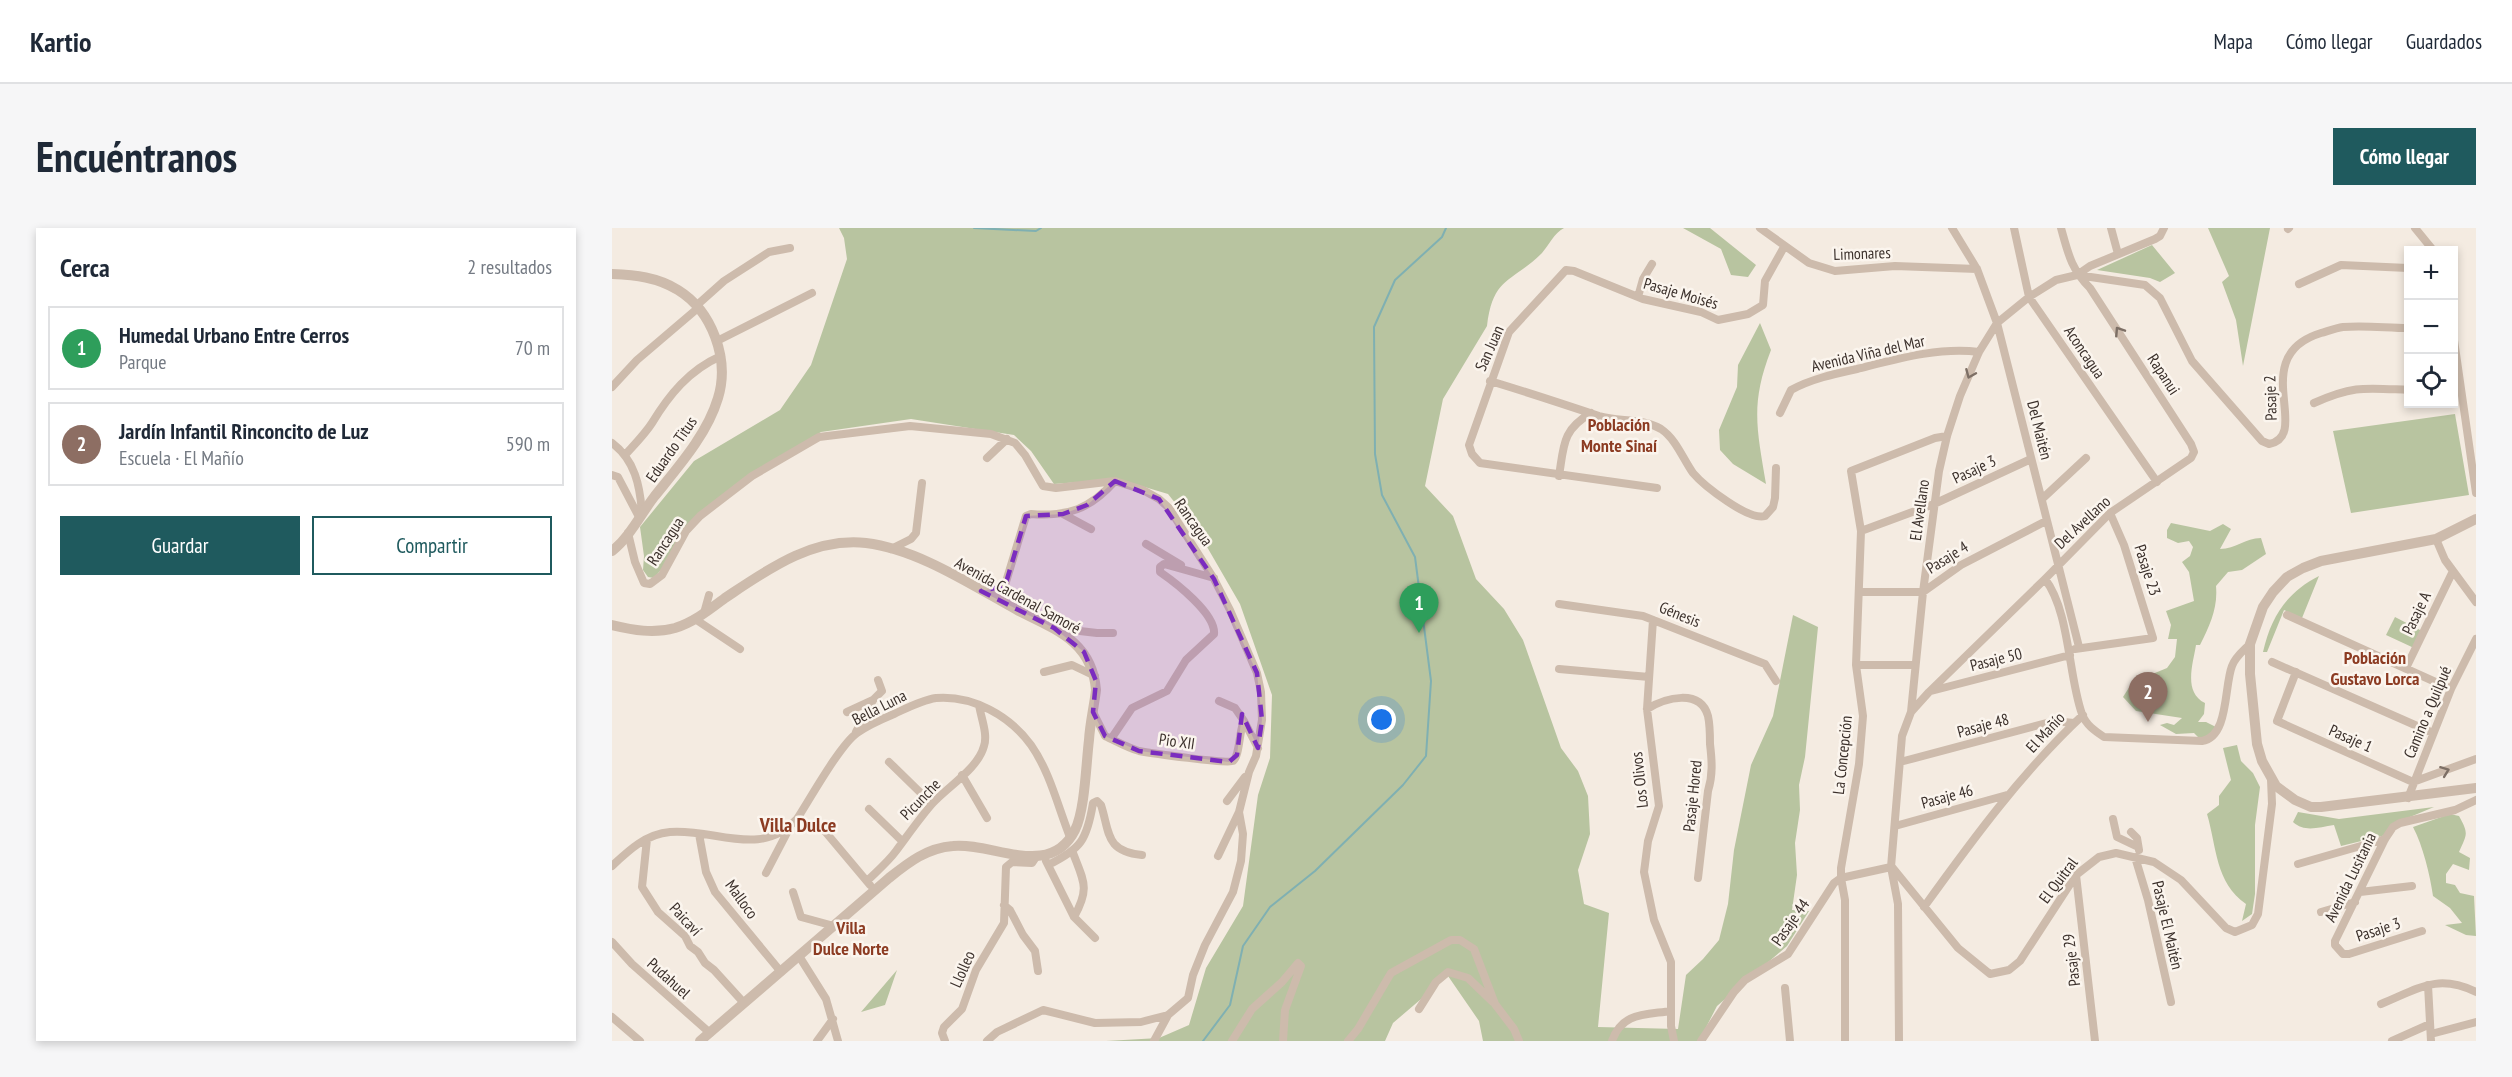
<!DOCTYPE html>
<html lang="es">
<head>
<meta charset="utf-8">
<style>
  :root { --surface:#fff; --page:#f6f6f7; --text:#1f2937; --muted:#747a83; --line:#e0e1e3; --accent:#1f5a5e }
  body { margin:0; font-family:"PT Sans Narrow",sans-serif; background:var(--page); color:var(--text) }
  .controls { position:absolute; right:18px; top:18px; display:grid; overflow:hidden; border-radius:0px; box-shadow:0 3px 9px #0003 }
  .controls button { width:54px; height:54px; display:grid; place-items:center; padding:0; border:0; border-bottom:2px solid var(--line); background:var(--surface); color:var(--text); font:30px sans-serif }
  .you { position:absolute; left:770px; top:492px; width:21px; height:21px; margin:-15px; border:4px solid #fff; border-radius:50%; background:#1a73e8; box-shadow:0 0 0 9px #1a73e833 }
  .badge { display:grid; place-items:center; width:39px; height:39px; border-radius:50%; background:var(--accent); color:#fff; font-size:20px; font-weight:700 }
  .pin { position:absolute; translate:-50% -50px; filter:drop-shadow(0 2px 3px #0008) }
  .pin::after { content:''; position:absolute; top:32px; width:21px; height:18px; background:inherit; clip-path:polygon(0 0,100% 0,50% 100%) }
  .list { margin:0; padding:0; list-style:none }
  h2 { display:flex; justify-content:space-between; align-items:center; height:78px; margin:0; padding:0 24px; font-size:26px }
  h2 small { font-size:20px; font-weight:400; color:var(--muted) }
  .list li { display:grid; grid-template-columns:39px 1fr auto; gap:18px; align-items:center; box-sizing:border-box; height:84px; margin:0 12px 12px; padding:0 12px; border:2px solid var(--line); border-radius:0px }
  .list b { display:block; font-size:22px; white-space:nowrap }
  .list p { margin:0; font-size:20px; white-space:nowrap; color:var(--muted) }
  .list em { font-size:20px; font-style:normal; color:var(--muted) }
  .actions { display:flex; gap:12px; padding:18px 24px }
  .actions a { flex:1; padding:14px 0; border:2px solid var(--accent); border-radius:0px; text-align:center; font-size:21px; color:var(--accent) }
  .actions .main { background:var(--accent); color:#fff }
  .icon { flex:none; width:33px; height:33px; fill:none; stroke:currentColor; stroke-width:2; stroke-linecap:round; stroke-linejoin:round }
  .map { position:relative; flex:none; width:1864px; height:813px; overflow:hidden; border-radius:0px }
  header { display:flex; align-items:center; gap:36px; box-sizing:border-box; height:84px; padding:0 30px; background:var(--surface); border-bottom:2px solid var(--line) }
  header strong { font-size:28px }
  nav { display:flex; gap:33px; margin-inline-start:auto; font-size:21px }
  .intro { display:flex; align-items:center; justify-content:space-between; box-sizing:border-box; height:144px; padding:0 36px }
  h1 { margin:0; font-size:42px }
  .button { padding:15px 27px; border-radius:0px; background:var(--accent); color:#fff; font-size:21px; font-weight:700 }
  main { display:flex; gap:36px; padding:0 36px }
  aside { flex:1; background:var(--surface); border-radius:0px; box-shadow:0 3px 9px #0003 }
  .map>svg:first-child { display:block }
  .green { fill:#b8c4a0 }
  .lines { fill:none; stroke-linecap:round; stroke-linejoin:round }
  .stream { stroke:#7fb0b2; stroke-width:2 }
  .minor { stroke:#cdbbac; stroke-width:8 }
  .tertiary { stroke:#cdbbac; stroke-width:10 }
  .oneway { stroke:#7d6f65 }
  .marked { fill:#7b2cbf; fill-opacity:0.2; stroke:#7b2cbf; stroke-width:4.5; stroke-dasharray:12 8; stroke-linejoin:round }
  .labels { text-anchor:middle; stroke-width:5; stroke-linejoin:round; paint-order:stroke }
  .street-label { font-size:16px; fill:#3b302b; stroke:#fbf5ee }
  .neighbourhood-label { font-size:18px; font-weight:bold; fill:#8c3b22; stroke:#fbf5ee }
  .quarter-label { font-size:20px; font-weight:bold; fill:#8c3b22; stroke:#fbf5ee }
</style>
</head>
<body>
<header>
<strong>Kartio</strong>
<nav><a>Mapa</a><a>Cómo llegar</a><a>Guardados</a></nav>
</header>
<div class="intro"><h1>Encuéntranos</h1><a class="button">Cómo llegar</a></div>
<main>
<aside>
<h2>Cerca<small>2 resultados</small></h2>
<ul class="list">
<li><span class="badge" style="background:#2e9e5b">1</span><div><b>Humedal Urbano Entre Cerros</b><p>Parque</p></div><em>70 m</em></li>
<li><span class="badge" style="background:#8d6e63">2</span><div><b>Jardín Infantil Rinconcito de Luz</b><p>Escuela · El Mañío</p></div><em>590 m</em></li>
</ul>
<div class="actions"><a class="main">Guardar</a><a>Compartir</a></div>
</aside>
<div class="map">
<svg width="1864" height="813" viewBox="0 0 1864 813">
  <rect width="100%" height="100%" fill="#f4ebe1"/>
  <path class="green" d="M 227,0 L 952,0 C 942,5 937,17 930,25 C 900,55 881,48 875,98 L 831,171 L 813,258 L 841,288 L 864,351 L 892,381 L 911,412 L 949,520 L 966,543 L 976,568 L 978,606 L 966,642 L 972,676 L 997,685 L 986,799 L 1066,801 L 1074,747 L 1091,731 L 1107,712 L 1116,676 L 1122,622 L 1139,537 L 1161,488 L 1181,387 L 1206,399 L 1193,529 L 1187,557 L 1188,582 L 1183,615 L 1185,647 L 1180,682 L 1197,683 L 1175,718 L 1105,778 L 1087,813 L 871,813 L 867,793 L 836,748 L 781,795 L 773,813 L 494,813 L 547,810 L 577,797 L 594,740 L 631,678 L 646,567 L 658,530 L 660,467 L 628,376 L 587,305 L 556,266 L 506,251 L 442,256 L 419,223 L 402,207 L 299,191 L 209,204 L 138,246 L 75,299 L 54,336 L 42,350 L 36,349 L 31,342 L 32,328 L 28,299 L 82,233 L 168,182 L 199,137 L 235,31 L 232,10 Z
    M 1071,0 L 1098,0 L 1144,37 L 1136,49 L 1119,47 L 1109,21 Z
    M 1596,0 L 1658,0 L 1631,138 L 1624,92 L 1610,54 L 1617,48 Z
    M 1540,17 L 1563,45 L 1548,54 L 1538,50 L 1485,42 Z
    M 1148,95 L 1159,122 C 1138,176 1145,201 1154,256 L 1121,236 L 1108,222 L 1107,202 L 1125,159 L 1126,137 Z
    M 1843,186 L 1857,267 L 1739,285 L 1721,203 Z
    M 1559,295 L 1598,303 L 1611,296 L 1619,301 L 1608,321 C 1624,321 1633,310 1649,310 L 1654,326 L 1630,342 L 1616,344 L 1604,358 C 1606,380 1598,397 1588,417 L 1584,417 C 1581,436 1571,464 1593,475 L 1592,486 L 1586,494 L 1594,494 L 1608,501 L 1588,511 L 1582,505 L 1564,506 L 1548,497 L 1555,495 L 1562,497 L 1570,490 L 1524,483 L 1511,469 L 1518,458 L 1525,457 L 1538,447 L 1555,440 L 1563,429 L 1565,411 L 1556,411 L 1559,397 L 1554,383 L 1582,373 L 1577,344 L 1570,334 L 1578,328 L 1581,319 L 1577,313 L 1566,315 L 1555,310 L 1555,302 Z
    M 1707,348 L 1690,390 L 1672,382 L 1655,424 L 1651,424 C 1659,389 1674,365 1707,348 Z
    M 1783,389 L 1810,403 L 1802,420 L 1774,407 Z
    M 1625,517 L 1629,533 L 1641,545 L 1648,559 L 1643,597 L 1643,666 L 1640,686 L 1630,693 L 1634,676 C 1603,654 1605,620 1595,586 L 1607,577 L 1607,568 L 1619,552 L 1611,520 Z
    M 1822,579 L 1786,594 L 1774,607 L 1729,618 L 1722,597 C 1707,599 1693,605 1681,594 L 1686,584 L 1727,591 Z
    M 1838,586 L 1847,588 C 1857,606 1855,606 1847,624 L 1858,630 L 1857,642 L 1841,636 L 1834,646 L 1834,655 L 1843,657 L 1848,665 L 1862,668 L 1864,708 L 1854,707 L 1833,697 L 1850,695 L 1838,680 L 1821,668 C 1818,647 1811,618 1801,599 Z
    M 285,742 L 273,777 L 249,784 Z"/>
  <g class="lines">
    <path class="stream" d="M 362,0 L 424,3 L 429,0
      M 591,813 L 618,777 L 631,718 L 658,679 L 703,643 L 791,557 L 814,528 L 819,453 L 803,329 L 770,267 L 763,226 L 762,99 L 783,52 L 830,9 L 834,0"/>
    <path class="minor" d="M 1148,0 L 1197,35 L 1223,43 L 1283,38 L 1365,41
      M 1340,0 L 1365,41 L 1385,95 L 1467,419
      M 1402,0 L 1417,69 L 1545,254
      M 1499,0 L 1506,26
      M 1803,0 L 1821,22
      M 1676,1 L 1677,0
      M 1465,47 L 1478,38 L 1543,11 L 1548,8 L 1552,0
      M 1687,56 L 1729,37 L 1796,40
      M 1026,69 L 1031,51 L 1040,36
      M 84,78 L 112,53 L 157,24 L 178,20
      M 1842,112 L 1864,265
      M 105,113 L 200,65
      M 878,153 C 915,164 951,176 987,188 C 1007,194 1031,190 1049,201 C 1064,211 1071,231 1081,245 C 1092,258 1137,293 1153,288 L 1161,279 L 1163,270 L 1164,240
      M 0,159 L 25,132 L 86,80
      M 1702,175 C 1742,157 1754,160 1796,162
      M 1168,185 L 1179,162 C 1199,151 1222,146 1245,141 C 1285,131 1326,119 1367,124
      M 0,215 C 23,232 28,258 30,285
      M 13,227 C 22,217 33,206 40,195 C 57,167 77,142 109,128
      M 375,230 L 395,211
      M 0,247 L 6,249 L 27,289
      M 947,248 C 952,217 950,202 979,185
      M 1045,260 L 868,235 L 860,226 L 857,217 L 897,104 L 954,42 L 962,43 L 1031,71 L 1089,84 L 1106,92 L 1136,86 L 1151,77 L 1153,53 L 1172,19
      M 1430,271 L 1474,230
      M 451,286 L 479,301
      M 1249,303 L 1322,276 L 1419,231
      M 16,305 L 23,334 L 32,355 L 38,356 L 50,347 L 74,303 L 88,288 L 140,248 L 207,209 L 298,198 L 379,206 L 403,215 L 413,227 L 431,258 L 444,260 L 503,253 L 531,262 L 547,271 L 557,280 L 602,351 L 618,382 L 645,445 L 649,464 L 650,492 L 644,528 L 637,544 L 627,584 L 631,606 L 629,633 L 621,664 L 593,717 L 581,747 L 576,770 L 556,787 L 529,794 L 483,795 L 431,782 L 385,804 L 375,813
      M 1824,311 L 1833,332 L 1864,374
      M 534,316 L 569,337
      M 279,321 L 299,311 L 304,305 L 310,255
      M 1433,351 C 1458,384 1456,447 1470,486 C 1474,497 1483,503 1492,509 L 1590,513 C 1617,509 1612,458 1620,438 C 1623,429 1631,423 1638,416
      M 370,362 L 393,357 L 414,288 L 419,286 C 456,289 478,281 503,253
      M 1247,364 L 1311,364 L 1349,337 L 1434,293
      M 947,376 L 1031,388 L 1153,436 L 1164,453
      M 92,385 L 97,367
      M 1675,387 L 1839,461
      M 83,391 L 128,421
      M 1041,392 L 1035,481 L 1047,578 L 1036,613 L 1032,644 L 1042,692 L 1059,734 L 1059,798 L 1062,813
      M 442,400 L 485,405 L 501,405
      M 1463,421 L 1541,410 L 1512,317 L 1498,285
      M 1660,434 L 1821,505
      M 1244,437 L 1303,437
      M 1794,440 L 1841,343
      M 947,441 L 1037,449
      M 432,444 L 460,437 L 483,448
      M 1684,444 L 1665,493 L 1801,554 L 1864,531
      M 1319,463 L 1458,427
      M 607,473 L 623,480 L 632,493
      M 1035,481 C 1053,470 1088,460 1096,488 C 1098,497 1098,507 1098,516 C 1100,533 1101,547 1096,563 L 1086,650
      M 235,484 L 261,472
      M 481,484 L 493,508 C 504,513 516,520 527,523 C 538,525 615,536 621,533 C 628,528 627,502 632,493 L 646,520
      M 1299,484 L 1311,364 L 1327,243 L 1335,208 L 1348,168 L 1367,124 L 1385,95 L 1417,69 L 1444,52 L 1465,47 L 1533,57 L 1548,70 L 1580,133 L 1650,213 L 1657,216 C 1701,207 1634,128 1709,105 C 1716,103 1724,100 1731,99 C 1753,97 1775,100 1796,100
      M 244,504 L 261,472 L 270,463 L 266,452
      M 499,511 L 520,480 L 555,463 L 574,432 L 602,406 C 604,386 564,355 548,344 L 548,339 L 552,336 L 602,350
      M 277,534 L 320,576
      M 1288,534 L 1442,493 L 1462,495
      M 350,547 L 375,590
      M 1796,570 L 1839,461 L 1864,411
      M 615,573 L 633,549
      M 257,581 L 290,613
      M 1501,591 L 1505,609 L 1526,619
      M 1283,598 L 1395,567
      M 211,601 L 258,657
      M 1519,604 L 1525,610 L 1527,622
      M 87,606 L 94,644 L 103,664 L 169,744
      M 35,611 L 30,659 L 46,684 L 73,708 L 78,718 L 86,724 L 93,735 L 102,742 L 132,775
      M 461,625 C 472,654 478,660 462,689
      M 606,628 L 627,584
      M 1523,629 L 1536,672 L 1559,774
      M 434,633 L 462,689 L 483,710
      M 1686,636 L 1773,611
      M 436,637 C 469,621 475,612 481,575 L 485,573 L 489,577 C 498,605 493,623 530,627
      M 0,638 C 17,622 34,606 58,604 C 103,600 148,631 185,591 C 198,571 228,517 245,505 C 256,497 270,491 282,486 C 295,480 310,472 324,470 C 361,467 398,488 419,517 C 438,544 446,579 458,609
      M 1280,639 L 1346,720 L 1378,746 L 1397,742 L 1408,733 L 1464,647 L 1487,629 L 1504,625 L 1542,634 L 1569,652 L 1614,700 L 1623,704 L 1640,697 L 1646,686 L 1660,576 L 1659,551
      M 154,645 L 178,599
      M 1464,647 L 1483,813
      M 255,653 C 264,644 276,634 284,623 C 296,607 307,591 320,576 C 335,559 366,541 372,518 C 376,506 369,490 367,477
      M 181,664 L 189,689 L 222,698
      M 1748,664 L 1800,658
      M 392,677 L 398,682 L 411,707 L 423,723 L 426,743
      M 1312,679 C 1361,611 1410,544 1471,487
      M 1709,684 L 1743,674
      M 1810,703 L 1737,726 L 1731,726 L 1723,717 L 1723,713 L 1773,611 L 1781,599 L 1788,595 L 1843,582 L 1864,572
      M 0,714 L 20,736 L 98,805
      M 187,728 L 214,771 L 226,813
      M 1816,757 L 1819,813
      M 1173,760 L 1178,813
      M 1769,776 C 1806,761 1825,745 1864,764
      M 807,781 L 824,754 L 836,744 L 856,750 L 881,774
      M 0,789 L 28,813
      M 1819,806 L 1864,794
      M 205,813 L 221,791
      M 333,813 L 330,805 L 332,799 L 350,781 L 364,742 L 392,695 L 394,639 L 400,634 L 420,635 L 424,629
      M 542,813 L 556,787
      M 620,813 L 640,781 L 670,754 L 686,735 L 689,738 L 673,782 L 671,813
      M 736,813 L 746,801 L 779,745 L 839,712 L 848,712 L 862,721 L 883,776 L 902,801 L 907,813
      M 1000,813 C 1010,784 1033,787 1059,783
      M 1089,813 L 1122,764 L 1133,752 L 1176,726 L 1222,655 L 1229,650 L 1279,639
      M 1233,813 L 1233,672 L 1229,650 L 1229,640 L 1247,536 L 1251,488 L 1244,437 L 1249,303 L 1239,243 L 1323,210 L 1335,208
      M 1287,813 L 1286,676 L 1279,639 L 1290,508 L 1299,484 L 1317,464 L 1433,351 L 1498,285 L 1579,230 L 1582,224 L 1579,216 L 1478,60 C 1459,41 1456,25 1449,0
      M 1780,813 L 1818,796"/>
    <path class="tertiary" d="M 0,46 C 23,47 45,49 66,62 C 100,83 118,131 106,170 C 95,207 66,239 42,269 C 29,286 17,310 0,323
      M 1864,291 L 1824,311 L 1709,333 L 1691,340 L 1675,349 L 1661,364 L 1651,379 L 1638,416 L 1638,446 L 1645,516 L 1650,533 L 1664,558 L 1683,572 L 1699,579 L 1709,579 L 1864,560
      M 0,397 C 21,402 41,406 63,400 C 82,394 97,382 113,370 C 155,342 200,309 254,315 C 306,321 361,358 407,383 C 445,402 480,414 484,462 C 482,479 478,495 477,512 C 474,536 473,582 463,602 C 438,652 381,614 341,618 C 315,620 297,634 277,650 L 88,813"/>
  </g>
  <defs><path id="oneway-chevron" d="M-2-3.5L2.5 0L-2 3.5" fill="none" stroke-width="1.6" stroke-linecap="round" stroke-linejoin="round" transform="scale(1.5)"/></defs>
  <g class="oneway">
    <use href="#oneway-chevron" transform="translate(1507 103) rotate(-123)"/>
    <use href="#oneway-chevron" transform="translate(1358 146) rotate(113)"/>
    <use href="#oneway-chevron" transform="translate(1833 543) rotate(-21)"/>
  </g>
  <path class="marked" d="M 503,253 L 547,271 L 602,351 L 645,445 L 650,492 L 646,520 L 630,486 L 625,527 L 617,534 L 527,523 L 493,508 L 481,484 L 484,453 L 472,424 L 442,400 L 369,363 L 393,358 L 414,288 L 451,286 L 475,277 Z"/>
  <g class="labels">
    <g class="street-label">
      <text transform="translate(1250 25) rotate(-2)" y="6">Limonares</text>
      <text transform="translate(1069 65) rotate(16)" y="6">Pasaje Moisés</text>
      <text transform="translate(877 120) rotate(-66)" y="6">San Juan</text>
      <text transform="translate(1473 124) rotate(56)" y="6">Aconcagua</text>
      <text transform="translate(1256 125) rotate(-13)" y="6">Avenida Viña del Mar</text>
      <text transform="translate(1552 146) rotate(57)" y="6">Rapanui</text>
      <text transform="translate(1658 170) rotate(-92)" y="6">Pasaje 2</text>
      <text transform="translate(1428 202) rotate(76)" y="6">Del Maitén</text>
      <text transform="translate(59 221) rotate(-55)" y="6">Eduardo Titus</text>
      <text transform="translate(1362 241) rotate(-25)" y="6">Pasaje 3</text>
      <text transform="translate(1307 282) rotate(-82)" y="6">El Avellano</text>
      <text transform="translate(582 294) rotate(55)" y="6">Rancagua</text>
      <text transform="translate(1470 294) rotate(-43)" y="6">Del Avellano</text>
      <text transform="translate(53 313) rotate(-57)" y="6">Rancagua</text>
      <text transform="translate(1335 329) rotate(-32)" y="6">Pasaje 4</text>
      <text transform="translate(1536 342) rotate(72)" y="6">Pasaje 23</text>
      <text transform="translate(406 367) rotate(29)" y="6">Avenida Cardenal Samoré</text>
      <text transform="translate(1804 385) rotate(-64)" y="6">Pasaje A</text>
      <text transform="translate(1068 386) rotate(22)" y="6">Génesis</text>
      <text transform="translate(1384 431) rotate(-14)" y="6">Pasaje 50</text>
      <text transform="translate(267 479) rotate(-27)" y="6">Bella Luna</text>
      <text transform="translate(1815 484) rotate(-67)" y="6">Camino a Quilpué</text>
      <text transform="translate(1371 497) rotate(-15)" y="6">Pasaje 48</text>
      <text transform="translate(1433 504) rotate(-47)" y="6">El Mañío</text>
      <text transform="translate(1739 510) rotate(24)" y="6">Pasaje 1</text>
      <text transform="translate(565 513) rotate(8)" y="6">Pio XII</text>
      <text transform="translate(1230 527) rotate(-84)" y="6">La Concepción</text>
      <text transform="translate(1027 552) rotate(-96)" y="6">Los Olivos</text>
      <text transform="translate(1080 568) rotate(-84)" y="6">Pasaje Hored</text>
      <text transform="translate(1335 568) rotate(-15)" y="6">Pasaje 46</text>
      <text transform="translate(308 571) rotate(-46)" y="6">Picunche</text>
      <text transform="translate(1738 649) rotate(-64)" y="6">Avenida Lusitania</text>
      <text transform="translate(1446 652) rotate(-53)" y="6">El Quitral</text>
      <text transform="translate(130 671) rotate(54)" y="6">Malloco</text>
      <text transform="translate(74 691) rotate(47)" y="6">Paicaví</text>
      <text transform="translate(1178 694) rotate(-55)" y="6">Pasaje 44</text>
      <text transform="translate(1556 697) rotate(77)" y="6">Pasaje El Maitén</text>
      <text transform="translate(1766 701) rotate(-18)" y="6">Pasaje 3</text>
      <text transform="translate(1459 732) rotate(-97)" y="6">Pasaje 29</text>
      <text transform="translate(350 741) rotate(-66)" y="6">Llolleo</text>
      <text transform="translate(57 750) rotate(42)" y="6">Pudahuel</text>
    </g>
    <g class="neighbourhood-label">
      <text x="1007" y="203">Población<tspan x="1007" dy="21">Monte Sinaí</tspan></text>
      <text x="1763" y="436">Población<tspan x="1763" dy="21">Gustavo Lorca</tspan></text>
      <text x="239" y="706">Villa<tspan x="239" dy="21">Dulce Norte</tspan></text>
    </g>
    <g class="quarter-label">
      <text x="186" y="604">Villa Dulce</text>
    </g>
  </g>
</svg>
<div class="controls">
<button>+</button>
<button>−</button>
<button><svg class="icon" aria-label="locate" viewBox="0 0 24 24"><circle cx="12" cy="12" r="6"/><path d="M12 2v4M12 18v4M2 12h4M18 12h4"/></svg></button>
</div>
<div class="you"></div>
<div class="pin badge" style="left:807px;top:405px;background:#2e9e5b">1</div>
<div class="pin badge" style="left:1536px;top:494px;background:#8d6e63">2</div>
</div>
</main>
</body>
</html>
